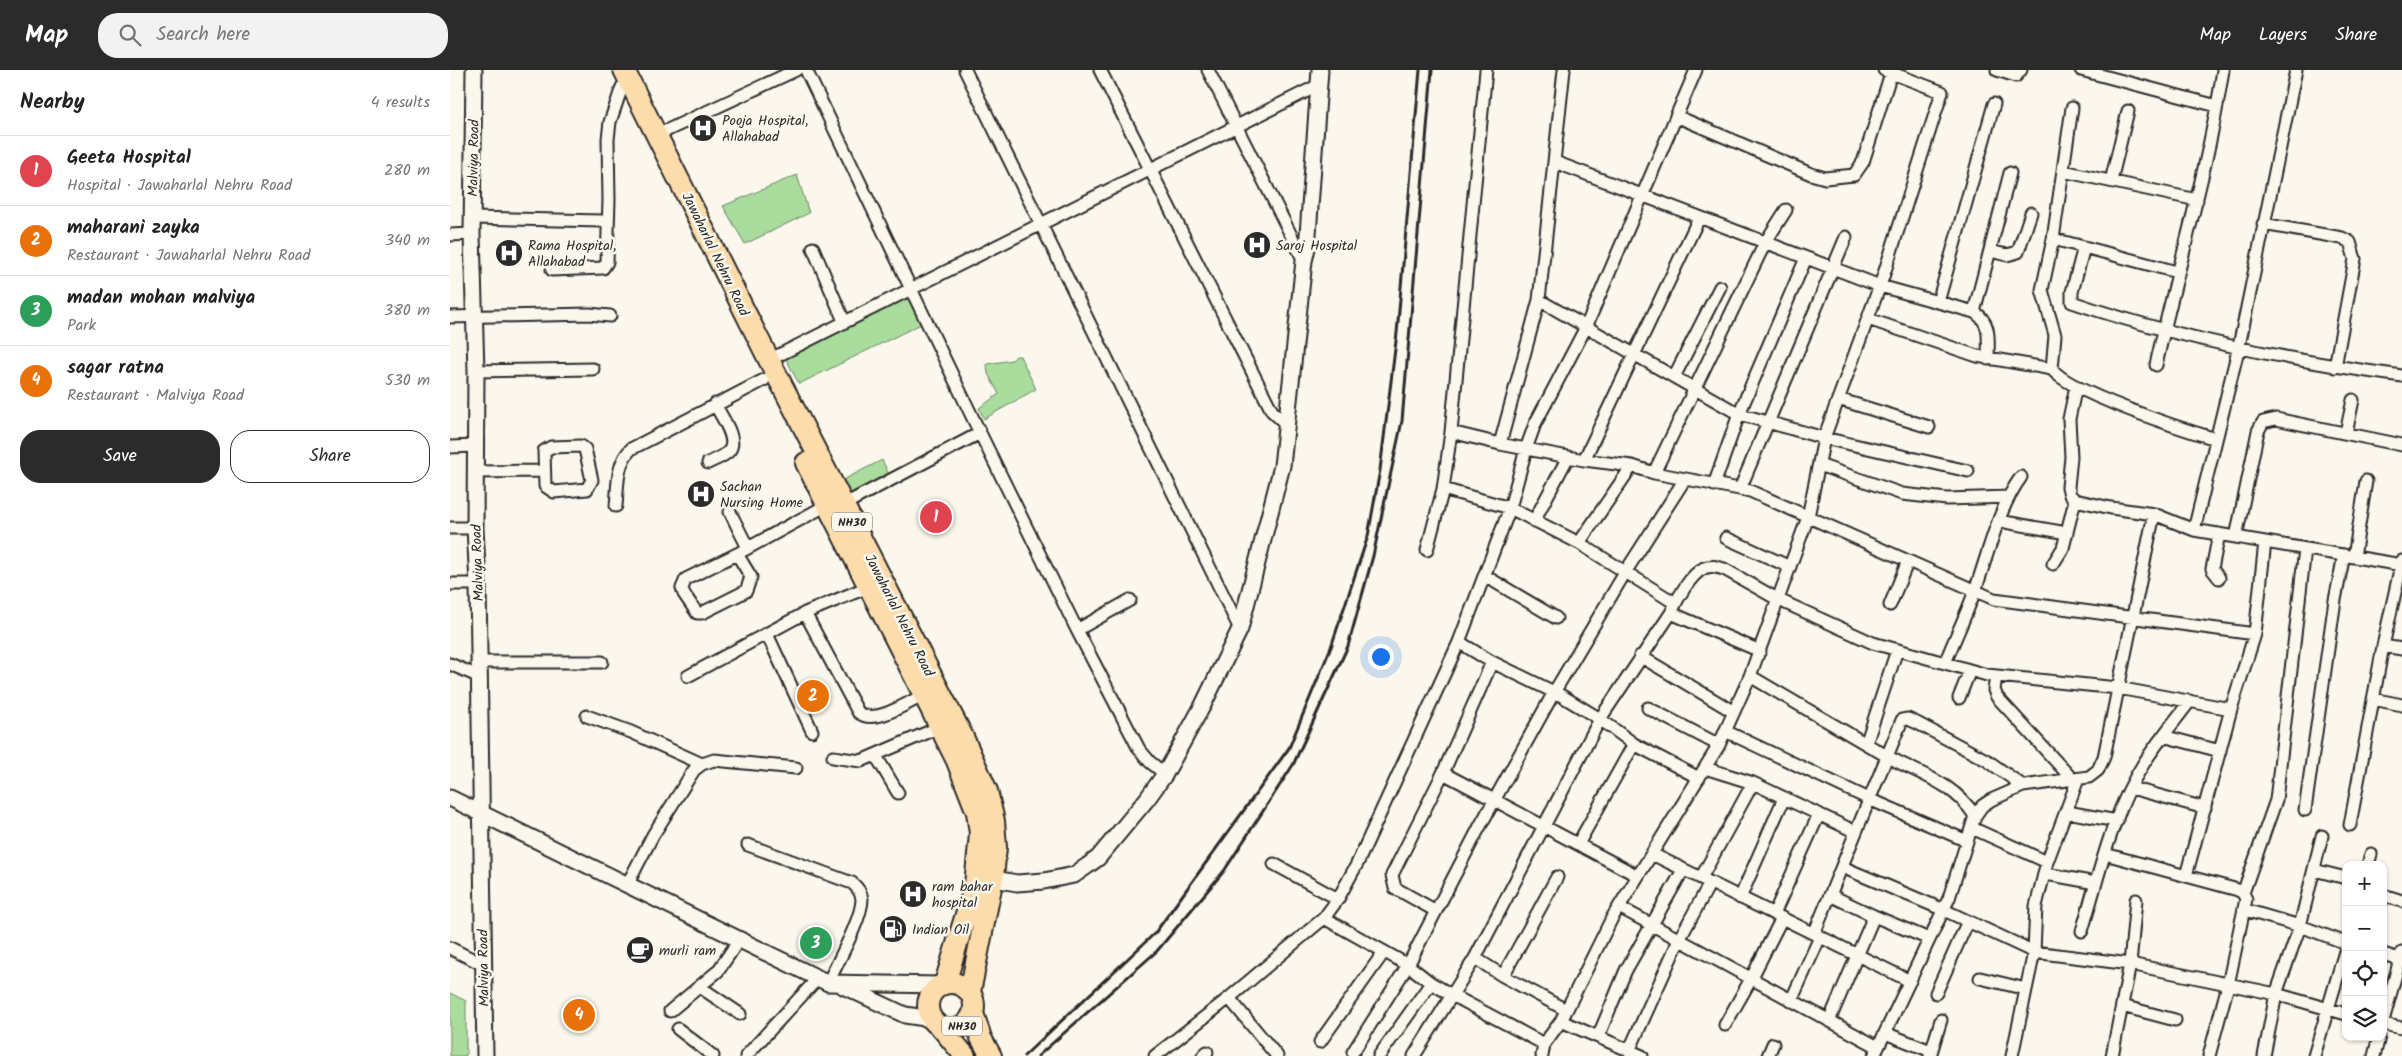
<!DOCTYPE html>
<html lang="en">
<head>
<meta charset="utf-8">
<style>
  :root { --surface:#fff; --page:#f2f2f2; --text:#222; --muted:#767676; --line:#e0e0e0; --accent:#2b2b2b }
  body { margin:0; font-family:Kalam,sans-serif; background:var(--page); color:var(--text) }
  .controls { position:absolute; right:15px; bottom:15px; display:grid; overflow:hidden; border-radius:10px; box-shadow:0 1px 4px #0004 }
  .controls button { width:45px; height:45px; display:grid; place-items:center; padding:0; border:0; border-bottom:1px solid var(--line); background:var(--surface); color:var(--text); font:25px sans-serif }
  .you { position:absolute; left:930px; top:586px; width:18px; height:18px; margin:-12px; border:4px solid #fff; border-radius:50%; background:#1a73e8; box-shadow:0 0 0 8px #1a73e833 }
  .badge { display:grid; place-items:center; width:32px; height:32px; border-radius:50%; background:var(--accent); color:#fff; font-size:16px; font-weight:700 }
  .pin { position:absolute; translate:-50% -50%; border:2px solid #fff; box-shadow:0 1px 5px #0006 }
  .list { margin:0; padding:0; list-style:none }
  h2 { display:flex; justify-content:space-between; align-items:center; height:65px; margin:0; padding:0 20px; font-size:21px }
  h2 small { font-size:16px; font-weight:400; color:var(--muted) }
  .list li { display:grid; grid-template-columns:32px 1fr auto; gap:15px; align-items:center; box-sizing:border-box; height:70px; padding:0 20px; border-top:1px solid var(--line) }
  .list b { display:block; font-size:19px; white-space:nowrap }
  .list p { margin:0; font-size:16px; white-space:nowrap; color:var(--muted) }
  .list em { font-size:16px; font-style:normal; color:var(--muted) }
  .actions { display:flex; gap:10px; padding:15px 20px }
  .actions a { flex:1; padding:11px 0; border:1px solid var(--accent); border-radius:20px; text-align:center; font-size:18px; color:var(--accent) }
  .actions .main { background:var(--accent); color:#fff }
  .icon { flex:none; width:28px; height:28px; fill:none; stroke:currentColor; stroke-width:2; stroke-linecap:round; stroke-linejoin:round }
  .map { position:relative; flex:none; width:1952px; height:986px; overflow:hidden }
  header { display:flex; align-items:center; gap:30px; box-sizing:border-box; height:70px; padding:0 25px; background:var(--accent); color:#fff }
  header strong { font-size:24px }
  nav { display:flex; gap:28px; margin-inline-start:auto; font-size:18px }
  .search { width:350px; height:45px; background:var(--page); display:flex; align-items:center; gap:12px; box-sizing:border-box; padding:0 18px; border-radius:20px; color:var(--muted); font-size:19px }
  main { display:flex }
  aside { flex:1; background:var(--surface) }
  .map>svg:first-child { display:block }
  .green { fill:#a9dc9d; stroke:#6a8464 }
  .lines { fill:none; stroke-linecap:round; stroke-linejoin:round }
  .street-casing { stroke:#2b2b2b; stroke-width:15 }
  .secondary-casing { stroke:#2b2b2b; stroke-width:19 }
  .highway-casing { stroke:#2b2b2b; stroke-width:24 }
  .street { stroke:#fbf7ec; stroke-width:11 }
  .secondary { stroke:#fbf7ec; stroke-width:15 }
  .highway { stroke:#fddcac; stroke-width:20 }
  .rail { stroke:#2b2b2b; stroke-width:3 }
  .labels { text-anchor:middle; stroke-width:5; stroke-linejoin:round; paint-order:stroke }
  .shield { fill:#fbf7ec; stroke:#696865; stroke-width:1 }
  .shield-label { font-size:12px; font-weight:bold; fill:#2b2b2b }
  .poi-label { font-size:14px; fill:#2b2b2b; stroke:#fbf7ec; text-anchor:start }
  .street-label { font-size:14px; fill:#2b2b2b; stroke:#fbf7ec }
</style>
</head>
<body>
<header>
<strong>Map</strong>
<div class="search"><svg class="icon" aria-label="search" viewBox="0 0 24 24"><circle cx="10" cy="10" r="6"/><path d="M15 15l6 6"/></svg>Search here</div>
<nav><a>Map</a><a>Layers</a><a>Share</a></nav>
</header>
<main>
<aside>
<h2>Nearby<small>4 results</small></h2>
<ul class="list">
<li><span class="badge" style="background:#e0444e">1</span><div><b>Geeta Hospital</b><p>Hospital · Jawaharlal Nehru Road</p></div><em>280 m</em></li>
<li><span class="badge" style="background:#e8710a">2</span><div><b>maharani zayka</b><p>Restaurant · Jawaharlal Nehru Road</p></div><em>340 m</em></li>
<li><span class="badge" style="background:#2e9e5b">3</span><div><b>madan mohan malviya</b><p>Park</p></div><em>380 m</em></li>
<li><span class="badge" style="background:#e8710a">4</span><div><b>sagar ratna</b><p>Restaurant · Malviya Road</p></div><em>530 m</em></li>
</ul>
<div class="actions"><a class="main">Save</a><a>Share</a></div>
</aside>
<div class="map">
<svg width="1952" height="986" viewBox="0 0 1952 986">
  <rect width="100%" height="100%" fill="#fbf7ec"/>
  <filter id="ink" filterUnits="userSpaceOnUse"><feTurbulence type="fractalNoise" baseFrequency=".02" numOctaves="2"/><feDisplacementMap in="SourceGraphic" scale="10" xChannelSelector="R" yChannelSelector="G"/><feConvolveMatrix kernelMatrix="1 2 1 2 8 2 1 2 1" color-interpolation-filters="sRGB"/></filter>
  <g filter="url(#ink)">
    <path class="green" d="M 347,105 L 359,143 L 295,174 L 273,136 Z
      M 456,223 L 471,254 L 349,314 L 333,283 Z
      M 566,286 L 570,286 L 586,319 L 534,349 L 529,338 L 549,324 L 538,304 L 537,294 L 562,290 Z
      M 432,390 L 441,409 L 398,430 L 389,412 Z
      M 0,923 L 16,931 L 16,986 L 0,986 Z"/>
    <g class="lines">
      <defs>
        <path id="street" d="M 356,0 L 530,363 L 627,560 L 689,679 L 700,692 L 715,704
          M 515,0 L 790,559
          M 650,0 L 822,341 L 838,356
          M 758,0 L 854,191
          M 1547,0 L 1566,6 L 1571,0
          M 1631,0 L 1767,36
          M 1226,46 L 1361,104 L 1375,108 L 1404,105 L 1413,92 L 1442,0
          M 207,65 L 346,0
          M 1105,92 L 1430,216 L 1524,242 L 1560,103
          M 1613,101 L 1747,130
          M 1661,111 L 1678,41
          M 23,148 L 152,151
          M 1813,154 L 1892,168 L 1900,172 L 1905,189 L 1885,297
          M 0,165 L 22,164
          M 1603,169 L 1622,38
          M 1634,177 L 1603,169 L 1592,220 L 1605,265 L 1602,299 C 1618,322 1735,360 1766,369
          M 363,178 L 394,251
          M 1540,181 L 1557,185 L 1568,182 L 1581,143
          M 102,200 L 153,198 L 157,192 L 159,130 L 158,69 L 160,52 L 172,17
          M 1727,202 L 1634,177 L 1622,222 L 1622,232 C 1727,268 1842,291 1952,306
          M 1089,230 L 1289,344 L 1374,368 L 1518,401
          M 1488,232 L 1544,34
          M 1524,242 C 1542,252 1538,271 1538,289
          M 0,247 L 139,244 L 160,246
          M 1418,249 L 1527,286 L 1602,299
          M 319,290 L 869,15
          M 1706,295 C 1728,196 1758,100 1773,0
          M 26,301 L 143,299
          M 1224,307 L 1270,217
          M 1626,316 L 1619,349 L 1621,387 L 1618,417 L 1620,425 L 1625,430 L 1661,438 L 1704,444 L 1744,460 L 1952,495
          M 1388,329 L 1479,357
          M 1001,362 L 1050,374 L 1134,390 L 1182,396 L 1204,403 L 1300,421 L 1544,529 L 1805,564
          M 1896,363 L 1903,330
          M 1050,374 L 1089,230 L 1114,0
          M 0,377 L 26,376
          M 101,377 L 131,376 L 135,379 L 142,410 L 137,419 L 104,422 L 95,416 L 94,381 Z
          M 1134,390 L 1249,148
          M 258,393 C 264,390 275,386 279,381 C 289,369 270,345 265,334
          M 1369,395 L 1452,424 L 1497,429 L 1559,427
          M 26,402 L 93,401
          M 1204,403 L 1315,173 L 1336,140
          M 1264,415 L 1289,344 L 1356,188
          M 993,419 L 1060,438 L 1129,473 L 1182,396
          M 1290,419 L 1396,167
          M 393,435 L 530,363
          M 166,436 C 168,416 166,394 181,379 L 314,310
          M 280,442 L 298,478
          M 1084,451 L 1118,387
          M 1549,451 L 1617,463
          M 0,458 L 25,458
          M 1744,460 L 1789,276 L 1846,0
          M 1786,467 L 1808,361 L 1813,352 L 1826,349 L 1952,375
          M 1276,468 L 1340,497
          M 1129,473 L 1225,533
          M 977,480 L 993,419 L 1001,362 L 1036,0
          M 287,484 L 301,507 L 296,521 L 252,543 L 247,543 L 234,524 L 232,518 L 236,509 L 287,484 L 377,435
          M 1904,487 L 1916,411
          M 1603,494 L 1613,478 L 1625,430
          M 1035,506 L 1106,548
          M 1769,508 L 1762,499 L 1769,464
          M 0,514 L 28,514
          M 1440,535 L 1458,491
          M 355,543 L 408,642 C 424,656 457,633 474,625
          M 1221,543 L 1310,581
          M 627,560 L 680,530
          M 317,564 L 362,661
          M 1009,572 L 1042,592 L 1112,626 L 1150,649 L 1184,674 L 1249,708
          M 1933,576 L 1952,579
          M 1190,586 L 1284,642
          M 30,592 L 152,592
          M 1495,593 C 1505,568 1517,543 1526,518 C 1539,481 1548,439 1571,407
          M 0,594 L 30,607
          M 238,606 L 355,543 L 418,517
          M 1300,606 C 1345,632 1390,659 1435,685 C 1470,705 1502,711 1525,746
          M 1546,606 L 1544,620 L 1547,627 L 1623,710
          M 1509,628 L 1520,600
          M 1923,629 L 1952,635
          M 1198,638 L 1269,675
          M 137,646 L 181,662 L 252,694 L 264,690 L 274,691 L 346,698
          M 1275,661 L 1419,729 L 1517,771
          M 1713,666 L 1770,681
          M 1416,674 L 1447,580
          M 426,686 L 448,723
          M 383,687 L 411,691 L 490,657
          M 993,703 L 1188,806
          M 1303,713 L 1406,762
          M 1681,718 L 1755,738
          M 1855,740 L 1885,530 L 1894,485
          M 1617,742 L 1667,751
          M 1900,755 L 1933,576 L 1952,491
          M 1522,758 L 1597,792
          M 1128,774 L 1184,674
          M 298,775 L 402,813 C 407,817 411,822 412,829 C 412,849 387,893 378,913
          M 1202,784 L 1460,911
          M 1655,784 L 1788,820 L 1793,823 L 1796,829 L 1778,915 L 1759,986
          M 824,794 L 888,829
          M 1918,795 L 1921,784
          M 1392,797 L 1494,840 L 1584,882 L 1680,894 L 1826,924 L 1896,944
          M 1864,800 L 1896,808
          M 1596,804 L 1646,813
          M 1736,806 L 1781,639 L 1805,564 L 1815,472
          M 1251,808 L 1303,713 L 1255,698
          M 177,815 L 203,765 L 244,700 L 252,694
          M 1793,823 L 1826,730 L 1855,479
          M 1380,825 L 1424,846 L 1479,869
          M 1933,825 L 1952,831
          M 1290,828 L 1334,728
          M 1169,837 L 1428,977
          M 1795,840 L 1850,856 L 1896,873
          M 986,841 L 945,818 L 942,805 L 993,703 L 1042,592
          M 1324,844 L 1369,744
          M 874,848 L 958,895 L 981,913 L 1002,925 L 1094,974
          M 1632,861 C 1649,805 1662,743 1694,693 C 1708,671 1724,652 1740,631
          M 1364,864 L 1452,650 L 1458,649 L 1467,653 L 1538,691 L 1573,716
          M 0,878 L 32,894
          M 1933,884 L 1952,890
          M 1025,888 L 1053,906 L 1116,940
          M 1053,906 L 1107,807
          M 1530,908 L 1576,919
          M 250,917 L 290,944
          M 1486,923 L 1518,851
          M 779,928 L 827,986
          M 1341,931 L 1370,867
          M 1672,936 L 1725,950
          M 220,941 L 268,901 L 289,870
          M 1111,951 L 1192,986
          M 1379,951 L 1424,846
          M 1933,951 L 1952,882
          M 1933,954 L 1952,958
          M 1275,955 L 1301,909 L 1332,848
          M 228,959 L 263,986
          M 1435,963 L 1481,981
          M 1148,967 L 1176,900 L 1233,800
          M 870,972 L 934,882
          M 1179,981 L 1229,870 L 1260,813
          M 903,982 L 958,895 L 1029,758 L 1103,624 L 1176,501 L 1235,409
          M 296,986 L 368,908
          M 705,986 L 779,928 L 874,848 L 888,829 L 907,794 L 1009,572 L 1060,438 L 1076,379 L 1085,354 L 1136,257 L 1246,0
          M 753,986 L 757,982
          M 929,986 L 981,913
          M 964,986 L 1025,888 L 1150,649 L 1221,543 C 1227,529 1240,505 1254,498 C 1261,495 1267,497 1274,499 L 1329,530 L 1423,573 L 1495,593 L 1537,605 L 1668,618 L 1781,639
          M 1092,986 L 1094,974 L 1111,951 L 1162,848 L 1269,675 L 1300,606 L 1358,447 L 1374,368 L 1433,207 L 1492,22 L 1434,0
          M 1318,986 L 1323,974
          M 1424,986 L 1499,828 L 1525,746 L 1532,736 L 1541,730 L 1573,716 L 1639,707 L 1648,700 L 1654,687 L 1704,444
          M 1480,986 L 1491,950
          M 1562,986 L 1584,882 L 1586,836 L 1597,792 L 1628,709
          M 1662,986 L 1680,894 L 1686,830
          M 1814,986 L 1826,924 L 1850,856 L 1872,766
          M 1864,986 L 1896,878
          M 1924,986 L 1929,967"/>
        <path id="secondary" d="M 24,0 L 22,164 L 26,301 L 25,458 L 28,514 L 35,986
          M 0,728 L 378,913 L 490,915
          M 533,807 L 567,813 L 594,811 L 624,805 L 637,796 L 648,788 L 697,729 L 715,704 L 753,635 L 790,559 L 832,396 L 854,191 L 857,178 L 870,0
          M 393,916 L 455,945 L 482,949"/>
        <path id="highway" d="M 174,0 L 319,290 L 512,665 L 537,721 L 544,751 L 546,777 L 543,808 L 520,922
          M 356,393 L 474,625 L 507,691 L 527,742 L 530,764 L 525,815 L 495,913
          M478 936a23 23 0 1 1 46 0a23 23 0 1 1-46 0Z
          M 523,943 L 531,968 L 541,986
          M 490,956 L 515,986"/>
      </defs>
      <use href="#street" class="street-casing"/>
      <use href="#secondary" class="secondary-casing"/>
      <use href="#highway" class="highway-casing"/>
      <use href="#street" class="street"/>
      <use href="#secondary" class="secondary"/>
      <use href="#highway" class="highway"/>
      <path class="rail" d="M 574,986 L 705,863 L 839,678 L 881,577 L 918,466 L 930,400 L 947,263 L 970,0
        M 588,986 L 707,881 L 774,801 L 843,695 L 898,576 L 923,486 L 952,351 L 982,0"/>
    </g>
  </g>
  <defs>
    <symbol id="hospital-disc" viewBox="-11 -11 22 22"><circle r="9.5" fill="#2b2b2b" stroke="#fbf7ec"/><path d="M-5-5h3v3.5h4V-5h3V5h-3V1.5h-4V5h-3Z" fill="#fff"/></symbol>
    <symbol id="fuel-disc" viewBox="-11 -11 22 22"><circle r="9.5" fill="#2b2b2b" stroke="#fbf7ec"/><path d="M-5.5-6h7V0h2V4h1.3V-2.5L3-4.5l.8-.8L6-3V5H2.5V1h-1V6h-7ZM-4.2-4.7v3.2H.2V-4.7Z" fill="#fff"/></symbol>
    <symbol id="cafe-disc" viewBox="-11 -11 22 22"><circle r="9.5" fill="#2b2b2b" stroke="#fbf7ec"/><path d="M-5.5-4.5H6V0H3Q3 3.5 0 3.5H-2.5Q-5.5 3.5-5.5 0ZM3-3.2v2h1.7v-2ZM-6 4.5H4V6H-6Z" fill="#fff"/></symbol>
  </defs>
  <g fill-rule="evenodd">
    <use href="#hospital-disc" x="237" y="42" width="32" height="32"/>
    <use href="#hospital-disc" x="791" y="159" width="32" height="32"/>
    <use href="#hospital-disc" x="43" y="167" width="32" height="32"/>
    <use href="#hospital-disc" x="235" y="408" width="32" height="32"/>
    <use href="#hospital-disc" x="447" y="808" width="32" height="32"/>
    <use href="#fuel-disc" x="427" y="843" width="32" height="32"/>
    <use href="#cafe-disc" x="174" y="864" width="32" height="32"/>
  </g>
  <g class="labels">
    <g class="shield">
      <rect x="382" y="442.5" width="40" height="19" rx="4"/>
      <rect x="492" y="946.5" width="40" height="19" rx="4"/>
    </g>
    <g class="shield-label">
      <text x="402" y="456">NH30</text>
      <text x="512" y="960">NH30</text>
    </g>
    <g class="poi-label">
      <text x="272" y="55">Pooja Hospital,<tspan x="272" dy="16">Allahabad</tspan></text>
      <text x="78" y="180">Rama Hospital,<tspan x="78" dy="16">Allahabad</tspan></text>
      <text x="826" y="180">Saroj Hospital</text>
      <text x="270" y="421">Sachan<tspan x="270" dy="16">Nursing Home</tspan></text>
      <text x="482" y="821">ram bahar<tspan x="482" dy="16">hospital</tspan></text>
      <text x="462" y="864">Indian Oil</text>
      <text x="209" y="885">murli ram</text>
    </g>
    <g class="street-label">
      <text transform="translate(23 88) rotate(-89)" y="5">Malviya Road</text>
      <text transform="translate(266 184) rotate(64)" y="5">Jawaharlal Nehru Road</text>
      <text transform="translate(27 493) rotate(-92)" y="5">Malviya Road</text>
      <text transform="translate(450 545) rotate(63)" y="5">Jawaharlal Nehru Road</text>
      <text transform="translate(33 898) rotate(-91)" y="5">Malviya Road</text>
    </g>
  </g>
</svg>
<div class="controls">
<button>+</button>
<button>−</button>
<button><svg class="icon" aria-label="locate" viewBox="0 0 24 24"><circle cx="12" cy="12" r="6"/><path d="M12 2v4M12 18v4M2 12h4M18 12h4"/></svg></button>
<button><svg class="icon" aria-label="layers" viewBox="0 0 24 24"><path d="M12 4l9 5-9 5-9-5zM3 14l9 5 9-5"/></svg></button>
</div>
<div class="you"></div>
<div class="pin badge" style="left:486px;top:447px;background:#e0444e">1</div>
<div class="pin badge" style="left:363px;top:626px;background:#e8710a">2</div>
<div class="pin badge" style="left:366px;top:873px;background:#2e9e5b">3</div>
<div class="pin badge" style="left:129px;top:945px;background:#e8710a">4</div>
</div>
</main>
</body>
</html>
